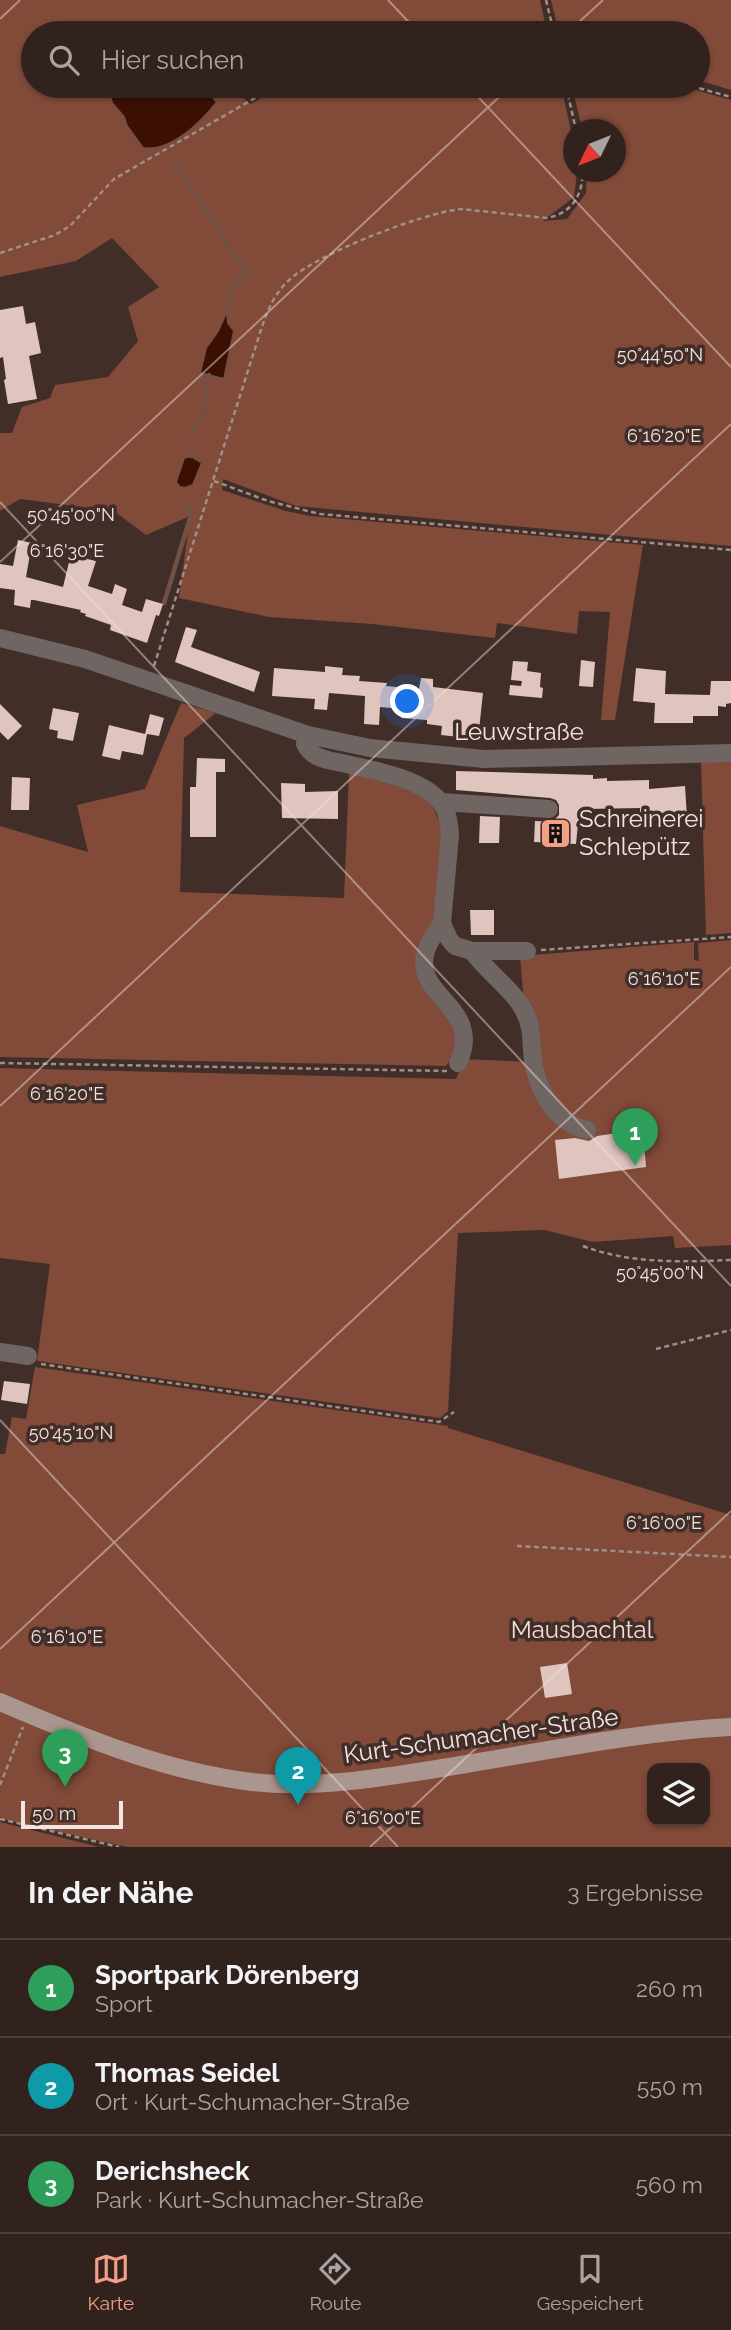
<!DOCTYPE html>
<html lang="de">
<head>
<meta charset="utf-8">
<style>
  :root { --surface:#32221e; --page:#3a2a27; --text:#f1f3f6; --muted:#a8a4a4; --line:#4d3f3c; --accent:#f39f85 }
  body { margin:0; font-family:Raleway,sans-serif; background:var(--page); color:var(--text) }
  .controls { position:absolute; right:21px; bottom:21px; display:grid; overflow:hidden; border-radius:14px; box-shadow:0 2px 5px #0004 }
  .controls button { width:63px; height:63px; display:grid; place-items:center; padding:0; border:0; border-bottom:2px solid var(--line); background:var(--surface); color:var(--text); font:35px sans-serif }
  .compass { position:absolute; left:563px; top:119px; width:63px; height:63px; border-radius:50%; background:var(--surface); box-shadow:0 2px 5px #0004; rotate:227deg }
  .scale { position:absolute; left:21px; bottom:18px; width:102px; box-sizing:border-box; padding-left:7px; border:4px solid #f2e4e0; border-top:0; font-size:19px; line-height:24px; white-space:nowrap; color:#f2e4e0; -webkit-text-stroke:5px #422e28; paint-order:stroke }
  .you { position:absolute; left:408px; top:702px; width:24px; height:24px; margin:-18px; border:5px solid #fff; border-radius:50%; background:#1a73e8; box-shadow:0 0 0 10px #1a73e833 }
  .badge { display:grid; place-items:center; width:46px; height:46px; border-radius:50%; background:var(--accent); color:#fff; font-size:23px; font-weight:700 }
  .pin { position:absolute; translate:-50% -58px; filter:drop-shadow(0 2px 4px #0008) }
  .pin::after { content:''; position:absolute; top:37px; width:24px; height:21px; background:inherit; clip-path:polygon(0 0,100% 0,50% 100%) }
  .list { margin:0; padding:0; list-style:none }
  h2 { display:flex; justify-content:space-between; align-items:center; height:91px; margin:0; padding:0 28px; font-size:30px }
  h2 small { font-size:23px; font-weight:400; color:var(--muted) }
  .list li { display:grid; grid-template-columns:46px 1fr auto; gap:21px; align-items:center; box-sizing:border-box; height:98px; padding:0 28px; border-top:2px solid var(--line) }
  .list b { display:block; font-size:26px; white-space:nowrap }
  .list p { margin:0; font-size:23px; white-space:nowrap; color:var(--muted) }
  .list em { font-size:23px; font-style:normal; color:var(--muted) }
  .icon { flex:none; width:38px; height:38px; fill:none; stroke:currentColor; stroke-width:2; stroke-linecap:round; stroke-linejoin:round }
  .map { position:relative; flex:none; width:731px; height:1847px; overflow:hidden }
  .search { position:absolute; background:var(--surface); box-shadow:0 2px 5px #0004; left:21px; right:21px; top:21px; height:77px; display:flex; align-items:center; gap:18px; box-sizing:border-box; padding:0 24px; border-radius:38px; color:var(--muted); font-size:26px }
  .sheet { height:385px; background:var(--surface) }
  nav { display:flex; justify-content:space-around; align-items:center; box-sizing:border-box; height:98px; border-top:2px solid var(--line); background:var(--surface); font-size:19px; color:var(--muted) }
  nav a { display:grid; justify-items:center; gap:4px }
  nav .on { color:var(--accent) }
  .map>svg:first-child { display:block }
  .green { fill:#814a39; fill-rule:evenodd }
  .water { fill:#3b1003; stroke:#725045; stroke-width:2 }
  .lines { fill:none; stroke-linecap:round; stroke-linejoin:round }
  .stream { stroke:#725045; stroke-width:4.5 }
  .building { fill:#dfc5bd }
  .path { stroke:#9f8f8a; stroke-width:2.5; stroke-dasharray:5 3.5; stroke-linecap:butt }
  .minor { stroke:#6f6562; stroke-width:18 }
  .major { stroke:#aa968f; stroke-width:18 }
  .ticks { fill:none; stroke:#f2e4e0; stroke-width:2; stroke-opacity:0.45 }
  .labels { text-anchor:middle; stroke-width:7; stroke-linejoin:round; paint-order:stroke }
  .street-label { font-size:24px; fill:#f2e4e0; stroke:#422e28 }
  .poi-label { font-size:24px; fill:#f2e4e0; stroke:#422e28; text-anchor:start }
  .park-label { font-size:24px; fill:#f3ded8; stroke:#422e28 }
  .ticks-label { font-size:18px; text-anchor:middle; fill:#f2e4e0; stroke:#422e28; stroke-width:7; stroke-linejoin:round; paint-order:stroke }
</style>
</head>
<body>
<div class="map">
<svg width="731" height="1847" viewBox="0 0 731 1847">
  <rect width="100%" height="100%" fill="#422e28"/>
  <path class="green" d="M 0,0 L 540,0 L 547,33 L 33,33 L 33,86 L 267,86 L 244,99 L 251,104 L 282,86 L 561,86 L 573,139 L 574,172 L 577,172 L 574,197 L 543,221 L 567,219 L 586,193 L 587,172 L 616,172 L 616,130 L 582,129 L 572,86 L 681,86 L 731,100 L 731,546 L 296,506 L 223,479 L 222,490 L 286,511 L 310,516 L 643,545 L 615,720 L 601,720 L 610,612 L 579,611 L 577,634 L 497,623 L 495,638 L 372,624 L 269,617 L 179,598 L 190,516 L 146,535 L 114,511 L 20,499 L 0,511 L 0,433 L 12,433 L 22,407 L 50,398 L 55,385 L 108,377 L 138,341 L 128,307 L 159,287 L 112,238 L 76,261 L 0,277 Z
    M 551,0 L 731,0 L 731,90 L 698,80 L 698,33 L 559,33 Z
    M 181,703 L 216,713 L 184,738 L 180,892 L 344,898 L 349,773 L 407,788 L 431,802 L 444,833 L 434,927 L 419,956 L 451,1012 L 458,1048 L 446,1066 L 0,1057 L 0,826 L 88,852 L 77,805 L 145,789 Z
    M 731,761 L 731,933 L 706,935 L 701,762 Z
    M 731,940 L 731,1245 L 675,1248 L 673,1236 L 593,1242 L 544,1230 L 458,1233 L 448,1411 L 440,1418 L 37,1361 L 50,1264 L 0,1258 L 0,1068 L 456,1079 L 464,1059 L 529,1062 L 520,956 L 694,942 L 694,960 L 699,961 L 698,943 Z
    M 35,1367 L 448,1426 L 448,1428 L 731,1515 L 731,1847 L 127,1847 L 2,1819 L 0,1816 L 0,1454 L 5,1454 L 12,1417 L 26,1419 ZM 652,1768 L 705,1768 L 705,1821 L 652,1821 Z
    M 0,1822 L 99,1847 L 0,1847 Z"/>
  <path class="water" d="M 107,86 L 149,86 C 166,100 189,96 210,94 L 217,102 C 201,122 171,153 143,148 L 127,126 L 124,117 L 112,103 Z
    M 227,311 L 228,323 L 234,331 L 224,379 L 200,373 L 206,348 L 218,331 Z
    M 191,456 L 202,463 L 193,485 L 185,488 L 180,487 L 176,482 L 184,458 Z"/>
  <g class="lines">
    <path class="stream" d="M 173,160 L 247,274 C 232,282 229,295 227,311
      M 192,439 L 192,431 C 210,417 203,396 209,375
      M 191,456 L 191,451
      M 164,603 L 190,518 L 192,511 L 186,504"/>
  </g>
  <path class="building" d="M 23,306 L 26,324 L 35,322 L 41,353 L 29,356 L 37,399 L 8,404 L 4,380 L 6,379 L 3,357 L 0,358 L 0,310 Z
    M 18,540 L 32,543 L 26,577 L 63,587 L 70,558 L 82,560 L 83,558 L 96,561 L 88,586 L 112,594 L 115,584 L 127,589 L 122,605 L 142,612 L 146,599 L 163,604 L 159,616 L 156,615 L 147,643 L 110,630 L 111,625 L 85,616 L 86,614 L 80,612 L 81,610 L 34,600 L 31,600 L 30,608 L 14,605 L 15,590 L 0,588 L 0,564 L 13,566 Z
    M 186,627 L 197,630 L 191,647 L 260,672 L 254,692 L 175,662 Z
    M 581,660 L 595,662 L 593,687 L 579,686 Z
    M 513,661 L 528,662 L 527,671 L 541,673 L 540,687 L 543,688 L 542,698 L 509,695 L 510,685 L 521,686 L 522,681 L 511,680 Z
    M 325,666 L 343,668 L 342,675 L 360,676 L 359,681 L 387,683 L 386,686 L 419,689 L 421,678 L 433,679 L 433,687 L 483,693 L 478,739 L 441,735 L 442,726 L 427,724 L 427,720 L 401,718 L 402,709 L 380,707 L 379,725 L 364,724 L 365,696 L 329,693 L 327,710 L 314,709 L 315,699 L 272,696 L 274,668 L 325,672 Z
    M 636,668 L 666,671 L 665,694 L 710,695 L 711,681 L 731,681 L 731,703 L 726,704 L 726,707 L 718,706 L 718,716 L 693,716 L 693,723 L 654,723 L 655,703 L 633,701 Z
    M 0,704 L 22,726 L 8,740 L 0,732 Z
    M 53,708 L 79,713 L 73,741 L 57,738 L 58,731 L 49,729 Z
    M 150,714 L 164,718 L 159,736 L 147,734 L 143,755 L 122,751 L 120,760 L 102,756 L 109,725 L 145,734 Z
    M 197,758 L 225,759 L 225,772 L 216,772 L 216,837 L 190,837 L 190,787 L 196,787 Z
    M 456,771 L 593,775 L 593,779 L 607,778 L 607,781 L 649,780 L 649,789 L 685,786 L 687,818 L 651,820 L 651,826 L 640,826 L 640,808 L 587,809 L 587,817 L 583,820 L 583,825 L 578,824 L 576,844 L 534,842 L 535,821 L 552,822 L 559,815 L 559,805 L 556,800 L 550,798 L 456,790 Z
    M 12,777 L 30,778 L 29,810 L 11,810 Z
    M 281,783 L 305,784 L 305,792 L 338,791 L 338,819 L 282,818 Z
    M 480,816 L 500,817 L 499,843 L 479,843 Z
    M 470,910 L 494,910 L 494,935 L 471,935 Z
    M 643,1129 L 646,1167 L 559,1179 L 555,1140 L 575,1138 L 589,1141 L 597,1136 Z
    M 4,1381 L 30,1384 L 27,1404 L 1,1400 Z
    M 567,1663 L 572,1694 L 545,1698 L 540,1667 Z"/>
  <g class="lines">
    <path class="path" d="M 546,0 L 554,33
      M 566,86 L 576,130
      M 691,86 L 731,97
      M 0,253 L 55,235 L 70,226 L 114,179 L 276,86
      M 214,481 L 268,501 L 320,514 L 731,550
      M 154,666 L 259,336 C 265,317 271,299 285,284 C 310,256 422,213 461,209 L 547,218 C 572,213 582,196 583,172
      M 541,950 L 731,937
      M 0,1063 L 447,1071
      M 583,1246 C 630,1264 682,1262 731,1260
      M 656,1349 L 731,1330
      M 41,1364 L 439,1422 L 454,1412
      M 517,1546 L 731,1557
      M 0,1785 L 23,1727
      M 0,1819 L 119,1847"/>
    <path class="minor" d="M 0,638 L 85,659 L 308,735 L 370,748 L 484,759 L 731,753
      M 308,735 L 305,744 C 312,759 328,760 342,763 C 371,770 424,778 442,804 C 448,813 449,824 450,835 L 442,923 L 449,939 L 455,946 L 472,951 L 527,951
      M 441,802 L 549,809
      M 442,923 C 436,932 429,941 426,951 C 411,997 485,1006 458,1063
      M 472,951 C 487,972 515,991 525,1013 C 534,1030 530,1049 534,1067 C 540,1095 558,1124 587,1130
      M 0,1352 L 28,1356"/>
    <path class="major" d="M 0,1702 C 82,1737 163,1771 252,1782 C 315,1789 380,1778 442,1768 C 537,1753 634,1732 731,1727"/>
  </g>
  <path class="ticks" d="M 388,0 L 419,33M 0,19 L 20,0M 567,33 L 603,0M 468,86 L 731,367M 0,502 L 731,1286M 0,562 L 511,86M 0,1106 L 731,424M 0,1420 L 398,1847M 0,1649 L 731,967M 370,1847 L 731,1511"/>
  <defs>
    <symbol id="building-square" viewBox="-11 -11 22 22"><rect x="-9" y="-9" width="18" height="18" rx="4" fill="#f39f85" stroke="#422e28"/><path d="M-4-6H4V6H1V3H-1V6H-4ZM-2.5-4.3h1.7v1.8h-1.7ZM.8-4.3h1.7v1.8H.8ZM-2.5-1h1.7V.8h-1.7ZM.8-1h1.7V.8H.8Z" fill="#111"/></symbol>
  </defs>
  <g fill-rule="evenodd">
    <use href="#building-square" x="538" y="816" width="35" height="35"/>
  </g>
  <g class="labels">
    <g class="street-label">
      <text x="519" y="740">Leuwstraße</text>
      <text transform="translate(481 1736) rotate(-8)" y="8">Kurt-Schumacher-Straße</text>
    </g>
    <g class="poi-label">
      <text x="579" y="827">Schreinerei<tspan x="579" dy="28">Schlepütz</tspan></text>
    </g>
    <g class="park-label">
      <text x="582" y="1638">Mausbachtal</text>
    </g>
  </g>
  <g class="ticks-label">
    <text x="660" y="361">50°44'50"N</text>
    <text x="664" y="442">6°16'20"E</text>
    <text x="71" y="521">50°45'00"N</text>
    <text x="67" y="557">6°16'30"E</text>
    <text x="664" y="985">6°16'10"E</text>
    <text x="67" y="1100">6°16'20"E</text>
    <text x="660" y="1279">50°45'00"N</text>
    <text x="71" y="1439">50°45'10"N</text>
    <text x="664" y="1529">6°16'00"E</text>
    <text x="67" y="1643">6°16'10"E</text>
    <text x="383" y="1824">6°16'00"E</text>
  </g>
</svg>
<div class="controls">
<button><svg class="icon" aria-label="layers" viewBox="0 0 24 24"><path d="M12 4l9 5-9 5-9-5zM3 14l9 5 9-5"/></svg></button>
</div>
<svg class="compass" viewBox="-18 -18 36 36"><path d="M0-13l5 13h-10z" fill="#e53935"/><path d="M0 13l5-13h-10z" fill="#a8a4a4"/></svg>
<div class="scale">50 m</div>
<div class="you"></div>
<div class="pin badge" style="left:635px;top:1166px;background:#2e9e5b">1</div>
<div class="pin badge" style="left:298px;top:1805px;background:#0f9aa8">2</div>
<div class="pin badge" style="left:65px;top:1787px;background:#2e9e5b">3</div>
<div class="search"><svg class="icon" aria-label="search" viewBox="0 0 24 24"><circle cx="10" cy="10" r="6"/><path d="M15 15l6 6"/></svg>Hier suchen</div>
</div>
<section class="sheet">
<h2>In der Nähe<small>3 Ergebnisse</small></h2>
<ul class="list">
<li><span class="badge" style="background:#2e9e5b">1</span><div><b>Sportpark Dörenberg</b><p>Sport</p></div><em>260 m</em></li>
<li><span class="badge" style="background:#0f9aa8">2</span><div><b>Thomas Seidel</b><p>Ort · Kurt-Schumacher-Straße</p></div><em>550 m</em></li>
<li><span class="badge" style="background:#2e9e5b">3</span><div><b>Derichsheck</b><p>Park · Kurt-Schumacher-Straße</p></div><em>560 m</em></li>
</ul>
</section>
<nav>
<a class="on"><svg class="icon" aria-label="map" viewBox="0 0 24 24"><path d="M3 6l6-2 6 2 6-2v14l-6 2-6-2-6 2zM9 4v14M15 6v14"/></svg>Karte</a>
<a><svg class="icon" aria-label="directions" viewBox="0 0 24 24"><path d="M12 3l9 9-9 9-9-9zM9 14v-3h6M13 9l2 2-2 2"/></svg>Route</a>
<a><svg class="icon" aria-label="saved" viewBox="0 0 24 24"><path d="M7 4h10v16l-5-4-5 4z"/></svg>Gespeichert</a>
</nav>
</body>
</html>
